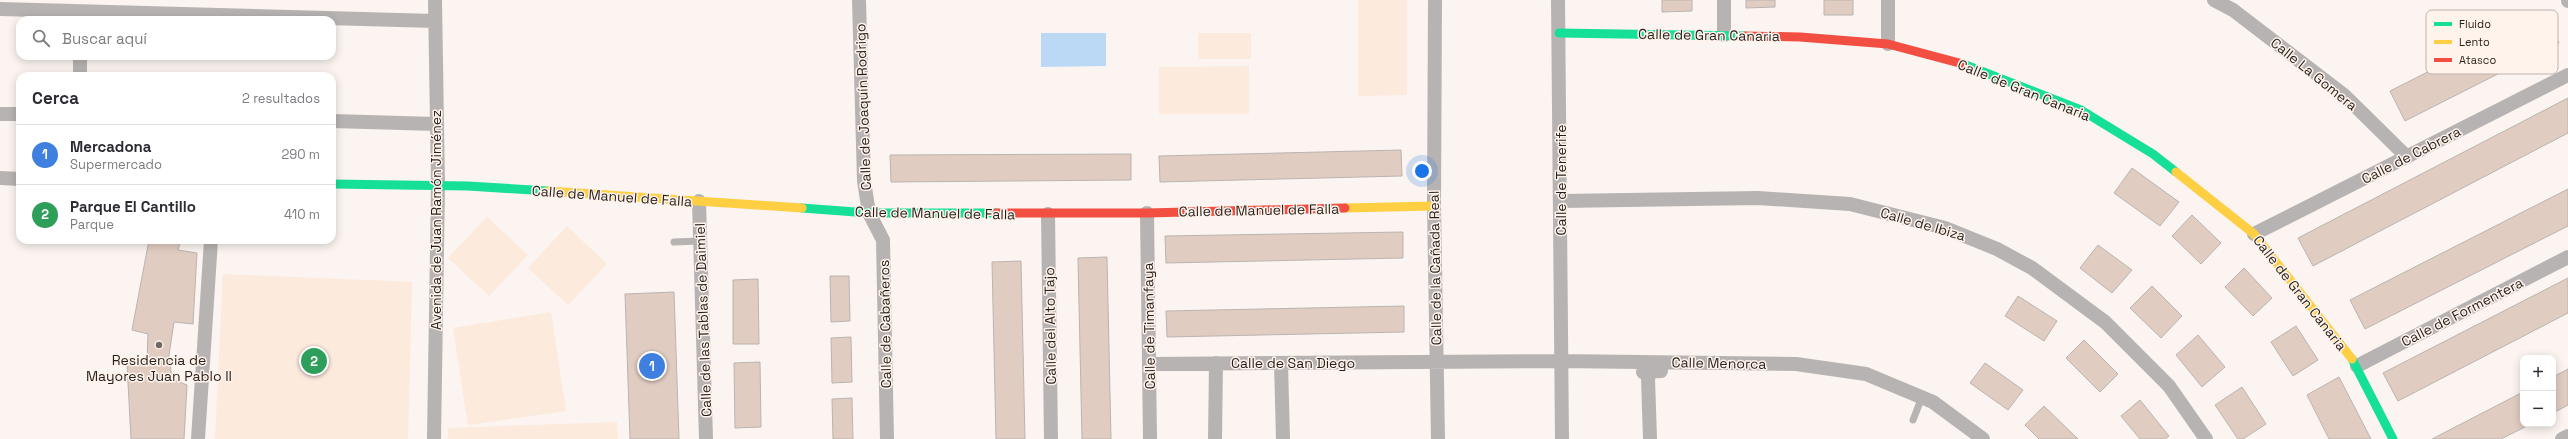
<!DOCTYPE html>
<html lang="es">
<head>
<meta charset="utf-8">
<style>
  :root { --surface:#fff; --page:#f7f7f7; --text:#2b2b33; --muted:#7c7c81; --line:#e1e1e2; --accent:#706a65 }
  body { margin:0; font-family:"Space Grotesk",sans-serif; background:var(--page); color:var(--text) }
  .controls { position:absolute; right:12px; bottom:12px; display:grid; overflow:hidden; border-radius:8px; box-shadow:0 2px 10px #0003 }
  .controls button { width:36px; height:36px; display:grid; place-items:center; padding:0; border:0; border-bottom:1px solid var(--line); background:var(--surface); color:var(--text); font:20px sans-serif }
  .you { position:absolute; left:1422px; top:171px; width:14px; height:14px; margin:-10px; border:3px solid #fff; border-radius:50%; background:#1a73e8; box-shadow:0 0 0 6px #1a73e833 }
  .badge { display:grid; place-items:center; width:26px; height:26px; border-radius:50%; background:var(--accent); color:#fff; font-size:13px; font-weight:700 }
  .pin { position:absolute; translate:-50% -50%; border:2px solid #fff; box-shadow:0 1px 4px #0006 }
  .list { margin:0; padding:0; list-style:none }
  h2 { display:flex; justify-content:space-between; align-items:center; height:52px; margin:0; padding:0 16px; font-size:17px }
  h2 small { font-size:13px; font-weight:400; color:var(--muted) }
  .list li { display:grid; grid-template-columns:26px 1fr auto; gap:12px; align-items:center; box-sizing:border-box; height:60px; padding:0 16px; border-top:1px solid var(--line) }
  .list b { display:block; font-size:15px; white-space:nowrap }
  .list p { margin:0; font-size:13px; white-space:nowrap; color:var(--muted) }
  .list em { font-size:13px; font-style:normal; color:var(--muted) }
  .icon { flex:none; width:22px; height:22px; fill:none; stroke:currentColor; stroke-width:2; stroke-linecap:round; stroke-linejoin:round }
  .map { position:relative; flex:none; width:2568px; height:439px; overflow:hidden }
  .search { position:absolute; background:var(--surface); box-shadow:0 2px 10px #0003; left:16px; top:16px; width:320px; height:44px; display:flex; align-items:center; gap:10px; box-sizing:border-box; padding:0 14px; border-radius:12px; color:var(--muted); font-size:15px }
  .panel { position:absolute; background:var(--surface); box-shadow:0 2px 10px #0003; left:16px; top:72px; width:320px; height:172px; border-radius:12px }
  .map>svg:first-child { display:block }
  .green { fill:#fceadd }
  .water { fill:#bbd8f5 }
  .building { fill:#e1ccc1; stroke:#bab4b0 }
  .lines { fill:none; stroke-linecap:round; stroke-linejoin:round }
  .lane { stroke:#b8b3b3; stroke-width:7 }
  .street { stroke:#b8b3b3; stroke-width:14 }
  .fast { stroke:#16e098; stroke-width:9 }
  .slow { stroke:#ffcf43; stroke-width:9 }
  .jam { stroke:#f24e42; stroke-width:9 }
  .poi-dot { fill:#706a65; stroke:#fff3ec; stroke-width:1.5 }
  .labels { text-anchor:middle; stroke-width:3; stroke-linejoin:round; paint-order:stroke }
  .street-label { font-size:14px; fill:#251f1a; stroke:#fff3ec }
  .poi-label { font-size:14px; fill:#251f1a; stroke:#fff3ec }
  .key { fill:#fff3ec; stroke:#beb3ad; stroke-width:1 }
  .key-label { font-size:11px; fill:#251f1a }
</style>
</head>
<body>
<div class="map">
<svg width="2568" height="439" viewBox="0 0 2568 439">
  <rect width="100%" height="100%" fill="#fbf4f0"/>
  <path class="green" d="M 1358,0 L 1407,0 L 1407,95 L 1358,96 Z
    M 1198,33 L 1251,33 L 1251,59 L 1198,59 Z
    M 1249,66 L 1249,114 L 1159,114 L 1159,67 Z
    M 487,217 L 528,255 L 489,296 L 448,258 Z
    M 567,226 L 607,264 L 568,305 L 528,268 Z
    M 223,274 L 412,282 L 408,439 L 215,439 Z
    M 551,312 L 566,411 L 468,425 L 453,328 Z
    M 617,422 L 618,439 L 448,439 L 448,428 Z"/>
  <path class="water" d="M 1041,33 L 1106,33 L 1106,66 L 1041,67 Z"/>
  <path class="building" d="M 1662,0 L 1692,0 L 1692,11 L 1662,12 Z
    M 1746,0 L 1775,0 L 1775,7 L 1746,8 Z
    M 1824,0 L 1853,0 L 1853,15 L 1824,15 Z
    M 2544,13 L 2559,43 L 2405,121 L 2390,91 Z
    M 2568,98 L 2568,133 L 2313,266 L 2298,238 Z
    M 1401,150 L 1402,176 L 1160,182 L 1159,156 Z
    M 1131,154 L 1131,180 L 891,182 L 890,155 Z
    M 2132,168 L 2179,202 L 2160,226 L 2114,193 Z
    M 2568,189 L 2568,226 L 2365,329 L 2350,300 Z
    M 2192,215 L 2221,243 L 2201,264 L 2172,236 Z
    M 1403,232 L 1403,258 L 1166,263 L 1165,236 Z
    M 149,240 L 181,240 L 178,250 L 197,253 L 193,324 L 174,322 L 169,355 L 172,379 L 187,385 L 184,439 L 131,439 L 127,364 L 147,361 L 148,334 L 132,330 Z
    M 2098,245 L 2132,270 L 2112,293 L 2080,268 Z
    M 1107,257 L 1111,439 L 1082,439 L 1078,258 Z
    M 1021,261 L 1025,439 L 996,439 L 992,262 Z
    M 2244,268 L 2272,298 L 2253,316 L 2225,287 Z
    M 830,276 L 849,276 L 850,321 L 831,322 Z
    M 2568,278 L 2568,313 L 2398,401 L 2383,373 Z
    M 758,279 L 759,344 L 733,344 L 733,280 Z
    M 2152,286 L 2182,316 L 2161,338 L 2130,308 Z
    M 674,292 L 679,439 L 630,439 L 625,294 Z
    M 2018,296 L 2057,321 L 2044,341 L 2005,316 Z
    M 1404,306 L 1404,332 L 1167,337 L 1166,311 Z
    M 2296,326 L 2318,360 L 2293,376 L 2271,342 Z
    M 2198,335 L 2225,367 L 2202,387 L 2176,355 Z
    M 851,337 L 852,382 L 832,383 L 831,338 Z
    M 2084,340 L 2118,374 L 2100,392 L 2066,358 Z
    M 760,362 L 761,427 L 735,428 L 734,363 Z
    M 1985,363 L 2023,390 L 2008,410 L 1970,383 Z
    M 2568,369 L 2568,405 L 2553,413 L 2553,377 Z
    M 2339,377 L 2371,439 L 2329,439 L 2307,395 Z
    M 2242,387 L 2266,424 L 2243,439 L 2238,439 L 2215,405 Z
    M 2523,392 L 2523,424 L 2531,424 L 2501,439 L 2432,439 Z
    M 852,398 L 853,439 L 833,439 L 832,399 Z
    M 2140,400 L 2169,436 L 2165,439 L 2140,439 L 2121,416 Z
    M 2044,406 L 2078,439 L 2039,439 L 2025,425 Z"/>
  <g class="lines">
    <path class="lane" d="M 674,242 L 700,241
      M 1913,420 L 1922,397"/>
    <path class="street" d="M 859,0 L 864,181 L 869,213 L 883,240 L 887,439
      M 1435,0 L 1434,206 L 1438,439
      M 1558,0 L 1562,439
      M 1724,0 L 1724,35
      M 2214,0 L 2233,10 L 2344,95 L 2407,157
      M 2568,0 L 2568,1
      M 0,9 L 435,21
      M 1888,44 L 1888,0
      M 80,76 L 80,56
      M 0,114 L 20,114
      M 332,121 L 436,124
      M 0,178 L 20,179
      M 699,201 L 706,439
      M 1561,201 L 1758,198 L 1850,204 L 1945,228 L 1997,249 L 2032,268 L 2105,322 L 2169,386 L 2206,439
      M 1147,213 L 1150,439
      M 1048,214 L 1051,439
      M 2254,234 L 2568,75
      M 1281,363 L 1283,439
      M 1150,364 L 1560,361 L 1796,364 L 1866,374 L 1933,402 L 1983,439
      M 2357,366 L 2568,257
      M 198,439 L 211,240
      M 434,439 L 438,185 L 435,0
      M 1215,439 L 1216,363
      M 1650,439 L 1648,378 L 1650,374 L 1643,372 L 1661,371 L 1660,364
      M 2562,439 L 2568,436"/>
    <path class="fast" d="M 1559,33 L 1745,36
      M 1963,64 L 2081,110 L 2153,154 L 2176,172
      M 332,184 L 468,186 L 548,191
      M 802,208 L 869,213 L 996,213
      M 2352,359 L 2393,439"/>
    <path class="slow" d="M 2176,172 L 2254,234 L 2352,359
      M 548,191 L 802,208
      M 1345,208 L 1434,206"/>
    <path class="jam" d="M 1745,36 L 1800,37 L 1888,44 L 1963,64
      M 996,213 L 1147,213 L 1345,208"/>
  </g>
  <circle class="poi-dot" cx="159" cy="345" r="4"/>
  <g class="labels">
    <g class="street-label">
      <text transform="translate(1709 35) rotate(1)" y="5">Calle de Gran Canaria</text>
      <text transform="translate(2314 74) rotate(39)" y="5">Calle La Gomera</text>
      <text transform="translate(2024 90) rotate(22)" y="5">Calle de Gran Canaria</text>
      <text transform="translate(863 107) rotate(-92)" y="5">Calle de Joaquín Rodrigo</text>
      <text transform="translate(2411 155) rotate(-27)" y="5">Calle de Cabrera</text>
      <text transform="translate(1561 180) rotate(-90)" y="5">Calle de Tenerife</text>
      <text transform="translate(612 196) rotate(4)" y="5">Calle de Manuel de Falla</text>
      <text transform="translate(1259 210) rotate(-1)" y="5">Calle de Manuel de Falla</text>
      <text transform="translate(935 213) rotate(1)" y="5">Calle de Manuel de Falla</text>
      <text transform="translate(436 220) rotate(-90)" y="5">Avenida de Juan Ramón Jiménez</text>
      <text transform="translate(1923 224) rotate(16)" y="5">Calle de Ibiza</text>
      <text transform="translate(1435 268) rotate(-91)" y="5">Calle de la Cañada Real</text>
      <text transform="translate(2300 293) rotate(52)" y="5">Calle de Gran Canaria</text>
      <text transform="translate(2462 312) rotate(-27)" y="5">Calle de Formentera</text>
      <text transform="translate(703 320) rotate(-92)" y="5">Calle de las Tablas de Daimiel</text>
      <text transform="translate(885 324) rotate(-91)" y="5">Calle de Cabañeros</text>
      <text transform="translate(1050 326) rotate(-91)" y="5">Calle del Alto Tajo</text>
      <text transform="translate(1149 326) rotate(-91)" y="5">Calle de Timanfaya</text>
      <text x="1293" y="368">Calle de San Diego</text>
      <text transform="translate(1719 363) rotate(1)" y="5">Calle Menorca</text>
    </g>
    <g class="poi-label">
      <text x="159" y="365">Residencia de<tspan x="159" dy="16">Mayores Juan Pablo II</tspan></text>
    </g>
  </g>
  <rect x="2426" y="10" width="132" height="64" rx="6" class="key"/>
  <rect x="2434" y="22" width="18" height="4" fill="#16e098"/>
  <rect x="2434" y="40" width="18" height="4" fill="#ffcf43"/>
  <rect x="2434" y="58" width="18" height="4" fill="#f24e42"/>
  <g class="key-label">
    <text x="2459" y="28">Fluido</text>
    <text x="2459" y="46">Lento</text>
    <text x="2459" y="64">Atasco</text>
  </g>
</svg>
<div class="controls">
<button>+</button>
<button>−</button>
</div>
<div class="you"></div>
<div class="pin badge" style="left:652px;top:366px;background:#3f7fe0">1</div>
<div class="pin badge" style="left:314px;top:361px;background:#2e9e5b">2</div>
<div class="search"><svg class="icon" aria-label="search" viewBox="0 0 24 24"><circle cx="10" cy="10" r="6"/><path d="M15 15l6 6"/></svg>Buscar aquí</div>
<section class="panel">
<h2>Cerca<small>2 resultados</small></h2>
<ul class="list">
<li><span class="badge" style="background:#3f7fe0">1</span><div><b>Mercadona</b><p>Supermercado</p></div><em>290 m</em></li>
<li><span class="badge" style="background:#2e9e5b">2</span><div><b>Parque El Cantillo</b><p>Parque</p></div><em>410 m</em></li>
</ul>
</section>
</div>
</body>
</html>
